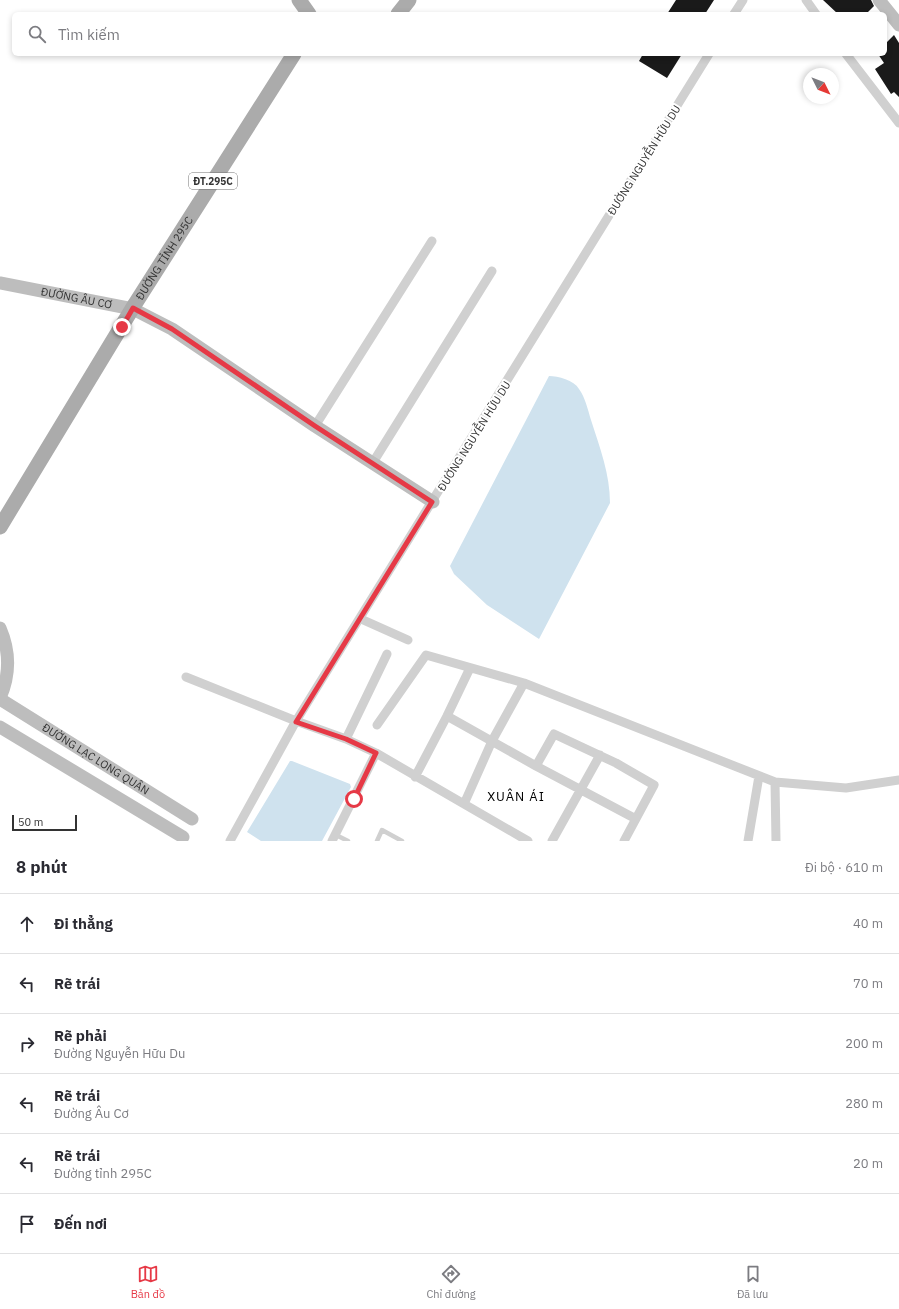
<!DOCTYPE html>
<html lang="vi">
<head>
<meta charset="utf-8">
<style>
  :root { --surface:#fff; --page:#f7f7f7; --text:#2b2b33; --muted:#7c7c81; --line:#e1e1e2; --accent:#e63946 }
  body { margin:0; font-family:"IBM Plex Sans",sans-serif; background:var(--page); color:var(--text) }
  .compass { position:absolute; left:803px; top:68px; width:36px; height:36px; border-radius:50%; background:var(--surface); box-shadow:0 2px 6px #0003; rotate:132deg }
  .scale { position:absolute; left:12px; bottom:10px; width:65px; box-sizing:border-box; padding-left:4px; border:2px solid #333; border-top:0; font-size:11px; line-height:14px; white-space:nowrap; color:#333; -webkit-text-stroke:3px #fff; paint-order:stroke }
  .stop { position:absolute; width:12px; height:12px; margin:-9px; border:3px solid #e63946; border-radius:50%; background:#fff }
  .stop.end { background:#e63946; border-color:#fff; box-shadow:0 1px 4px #0008 }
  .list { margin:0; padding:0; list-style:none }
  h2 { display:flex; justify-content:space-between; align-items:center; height:52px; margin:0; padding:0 16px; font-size:17px }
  h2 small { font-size:13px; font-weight:400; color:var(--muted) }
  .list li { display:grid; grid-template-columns:26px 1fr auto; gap:12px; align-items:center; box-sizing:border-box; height:60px; padding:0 16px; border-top:1px solid var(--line) }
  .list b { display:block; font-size:15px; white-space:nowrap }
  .list p { margin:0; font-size:13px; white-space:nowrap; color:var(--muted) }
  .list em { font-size:13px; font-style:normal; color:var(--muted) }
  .icon { flex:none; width:22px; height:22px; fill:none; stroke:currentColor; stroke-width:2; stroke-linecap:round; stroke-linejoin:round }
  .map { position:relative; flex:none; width:899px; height:841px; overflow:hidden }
  .search { position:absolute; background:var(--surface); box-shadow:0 2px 6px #0003; left:12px; right:12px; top:12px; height:44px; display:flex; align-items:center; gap:10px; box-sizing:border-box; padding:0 14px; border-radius:6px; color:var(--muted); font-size:15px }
  .sheet { height:412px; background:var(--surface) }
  nav { display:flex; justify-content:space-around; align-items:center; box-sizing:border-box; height:56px; border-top:1px solid var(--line); background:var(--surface); font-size:11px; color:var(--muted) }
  nav a { display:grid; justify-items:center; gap:2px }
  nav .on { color:var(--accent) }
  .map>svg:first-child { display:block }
  .water { fill:#cfe2ee }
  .building { fill:#1a1a1a }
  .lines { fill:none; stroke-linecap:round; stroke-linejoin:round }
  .service { stroke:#d0d0d0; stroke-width:4.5 }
  .minor { stroke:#d0d0d0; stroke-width:9 }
  .secondary { stroke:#bdbdbd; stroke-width:13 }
  .primary { stroke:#ababab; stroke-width:15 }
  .route { stroke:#e63946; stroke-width:5 }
  .labels { text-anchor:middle; stroke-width:4; stroke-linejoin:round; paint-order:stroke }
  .shield { fill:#fff; stroke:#707070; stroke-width:1 }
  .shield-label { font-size:10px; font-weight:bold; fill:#333 }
  .street-label { font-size:11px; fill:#333; stroke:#fff }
  .quarter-label { font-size:13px; letter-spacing:1px; fill:#000; stroke:#fff }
</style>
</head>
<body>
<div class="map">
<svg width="899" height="841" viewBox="0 0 899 841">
  <rect width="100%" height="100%" fill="#fff"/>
  <path class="water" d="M 549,376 C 558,376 574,380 579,389 C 585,397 588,410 591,420 C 600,448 610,474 610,503 L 539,639 L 487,605 L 454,574 L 450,566 Z
    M 290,761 L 292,761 L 350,784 L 351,787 L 322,841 L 261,841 L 247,832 Z"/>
  <path class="building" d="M 676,0 L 714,0 L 705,14 L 667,14 Z
    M 823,0 L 871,0 L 874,6 L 866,14 L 838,14 Z
    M 894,35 L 899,43 L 899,97 L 894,92 L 891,94 L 875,69 L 884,63 L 878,54 L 885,54 L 885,44 Z
    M 643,54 L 682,54 L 667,78 L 639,61 Z"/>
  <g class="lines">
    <path class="service" d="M 336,835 L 348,841
      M 377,841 L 382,830 L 402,841"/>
    <path class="minor" d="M 806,0 L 816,14
      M 734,14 L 743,0
      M 846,54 L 899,123
      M 315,426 L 432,241
      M 372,464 L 492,271
      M 361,619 L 408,640
      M 186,677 L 296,721 L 346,739 L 376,753 L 528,841
      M 447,716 L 536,766 L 636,819
      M 377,725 L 426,655 L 524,683 L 775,782 L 846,788 L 899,780
      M 346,739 L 387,654
      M 536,766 L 554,734 L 616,763 L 654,785 L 624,841
      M 415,777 L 447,716 L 470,668
      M 775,782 L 776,841
      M 464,804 L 492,741 L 524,683
      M 230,841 L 296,721 L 709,54
      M 332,841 L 376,753
      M 552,841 L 600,755
      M 748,841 L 759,776"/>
    <g class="secondary">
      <path d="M 879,0 L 899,25"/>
      <path id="s1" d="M 0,283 L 133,309 L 172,329 L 315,426 L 433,502"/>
      <path d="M 0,628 C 10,651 10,675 0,698"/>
      <path id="s2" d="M 0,699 L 192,819"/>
      <path d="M 0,727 L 183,837"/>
    </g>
    <g class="primary">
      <path d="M 299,0 L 309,14"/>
      <path d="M 398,14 L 409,0"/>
      <path id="s3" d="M 0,527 L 135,304 L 294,54"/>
    </g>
  </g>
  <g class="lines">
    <path class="route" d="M 122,327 L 133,308 L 172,329 L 315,426 L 432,502 L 296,722 L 346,739 L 376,753 L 354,799"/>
  </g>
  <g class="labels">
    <rect class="shield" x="189" y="173" width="48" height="16" rx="3"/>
    <g class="shield-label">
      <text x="213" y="185">ĐT.295C</text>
    </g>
    <g class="street-label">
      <text transform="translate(644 160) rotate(-58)" y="4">ĐƯỜNG NGUYỄN HỮU DU</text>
      <text dy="4" stroke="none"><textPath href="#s3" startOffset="315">ĐƯỜNG TỈNH 295C</textPath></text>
      <text dy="4" stroke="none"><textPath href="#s1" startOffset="78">ĐƯỜNG ÂU CƠ</textPath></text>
      <text transform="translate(474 436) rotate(-58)" y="4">ĐƯỜNG NGUYỄN HỮU DU</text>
      <text dy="4" stroke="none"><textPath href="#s2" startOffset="113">ĐƯỜNG LẠC LONG QUÂN</textPath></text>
    </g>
    <g class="quarter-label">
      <text x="516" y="801">XUÂN ÁI</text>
    </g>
  </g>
</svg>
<svg class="compass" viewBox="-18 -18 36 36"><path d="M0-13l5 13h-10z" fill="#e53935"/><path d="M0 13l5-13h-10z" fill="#7c7c81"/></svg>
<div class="scale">50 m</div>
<div class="stop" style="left:354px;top:799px"></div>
<div class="stop end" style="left:122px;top:327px"></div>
<div class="search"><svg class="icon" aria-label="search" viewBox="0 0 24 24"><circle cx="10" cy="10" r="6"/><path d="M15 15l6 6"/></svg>Tìm kiếm</div>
</div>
<section class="sheet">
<h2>8 phút<small>Đi bộ · 610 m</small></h2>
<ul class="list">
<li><svg class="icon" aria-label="ahead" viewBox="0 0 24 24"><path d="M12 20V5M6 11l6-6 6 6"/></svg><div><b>Đi thẳng</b></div><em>40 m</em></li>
<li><svg class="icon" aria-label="left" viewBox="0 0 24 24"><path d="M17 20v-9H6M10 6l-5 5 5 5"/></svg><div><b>Rẽ trái</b></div><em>70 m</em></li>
<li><svg class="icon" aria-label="right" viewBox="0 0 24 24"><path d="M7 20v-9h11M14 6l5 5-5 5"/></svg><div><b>Rẽ phải</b><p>Đường Nguyễn Hữu Du</p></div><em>200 m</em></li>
<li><svg class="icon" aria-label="left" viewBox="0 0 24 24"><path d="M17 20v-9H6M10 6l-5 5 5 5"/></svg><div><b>Rẽ trái</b><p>Đường Âu Cơ</p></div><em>280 m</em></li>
<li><svg class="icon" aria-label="left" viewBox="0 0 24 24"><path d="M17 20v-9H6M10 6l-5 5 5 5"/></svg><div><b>Rẽ trái</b><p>Đường tỉnh 295C</p></div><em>20 m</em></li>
<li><svg class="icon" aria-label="arrive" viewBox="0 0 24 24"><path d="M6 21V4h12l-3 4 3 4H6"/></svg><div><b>Đến nơi</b></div></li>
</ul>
</section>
<nav>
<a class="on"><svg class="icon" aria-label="map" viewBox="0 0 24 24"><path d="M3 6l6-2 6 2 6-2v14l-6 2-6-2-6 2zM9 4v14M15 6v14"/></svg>Bản đồ</a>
<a><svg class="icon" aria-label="directions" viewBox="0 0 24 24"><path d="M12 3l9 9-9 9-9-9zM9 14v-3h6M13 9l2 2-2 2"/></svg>Chỉ đường</a>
<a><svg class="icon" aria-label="saved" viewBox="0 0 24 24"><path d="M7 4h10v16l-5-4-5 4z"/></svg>Đã lưu</a>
</nav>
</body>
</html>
